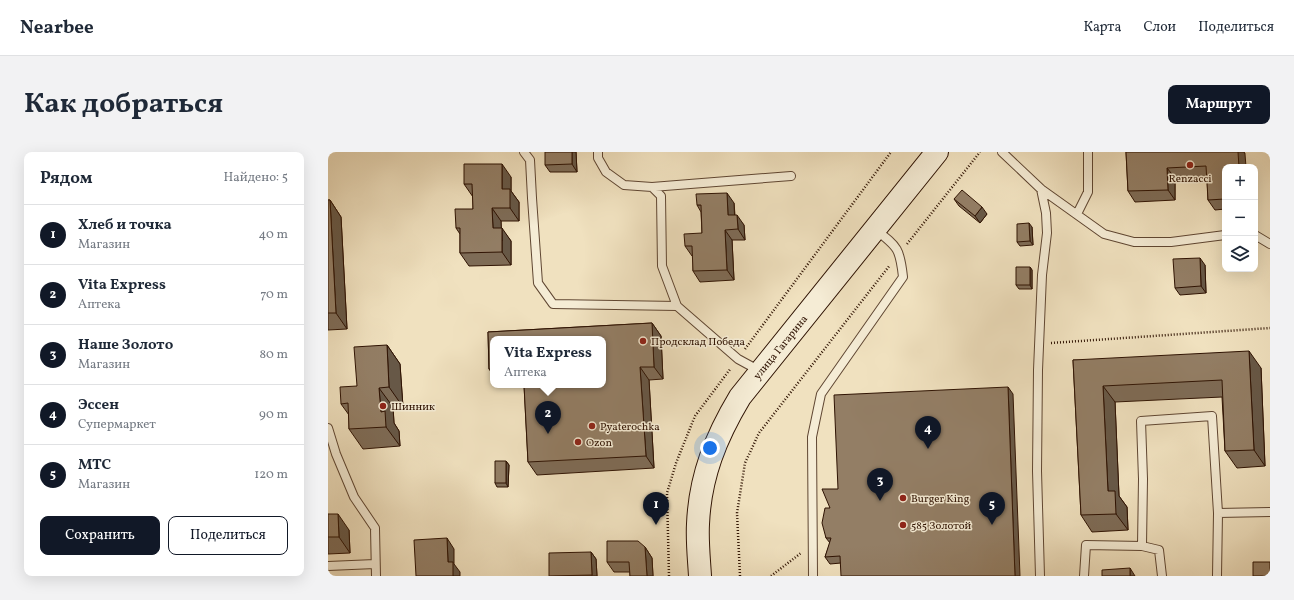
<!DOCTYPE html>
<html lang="ru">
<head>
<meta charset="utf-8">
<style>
  :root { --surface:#fff; --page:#f2f2f3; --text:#1f2937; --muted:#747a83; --line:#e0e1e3; --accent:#111827 }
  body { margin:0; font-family:Vollkorn,serif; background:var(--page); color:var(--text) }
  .controls { position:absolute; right:12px; top:12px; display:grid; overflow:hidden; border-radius:8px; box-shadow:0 4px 16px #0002 }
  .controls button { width:36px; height:36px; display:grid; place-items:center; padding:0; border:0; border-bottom:1px solid var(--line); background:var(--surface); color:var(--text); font:20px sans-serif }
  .you { position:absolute; left:382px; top:296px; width:14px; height:14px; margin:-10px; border:3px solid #fff; border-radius:50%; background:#1a73e8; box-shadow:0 0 0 6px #1a73e833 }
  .badge { display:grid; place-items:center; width:26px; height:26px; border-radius:50%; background:var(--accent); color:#fff; font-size:13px; font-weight:700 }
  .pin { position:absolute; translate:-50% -33px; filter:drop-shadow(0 1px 2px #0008) }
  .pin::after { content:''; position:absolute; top:21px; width:14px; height:12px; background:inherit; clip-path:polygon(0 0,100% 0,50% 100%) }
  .popup { position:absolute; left:162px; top:184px; width:116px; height:52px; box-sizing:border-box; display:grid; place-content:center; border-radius:8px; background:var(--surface); filter:drop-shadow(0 1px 3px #0005); font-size:13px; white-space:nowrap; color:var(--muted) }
  .popup b { font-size:15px; color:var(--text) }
  .popup::after { content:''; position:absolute; left:50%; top:100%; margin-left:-8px; border:8px solid transparent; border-top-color:var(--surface) }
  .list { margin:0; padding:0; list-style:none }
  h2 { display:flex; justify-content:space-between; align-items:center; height:52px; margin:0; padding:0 16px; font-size:17px }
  h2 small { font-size:13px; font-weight:400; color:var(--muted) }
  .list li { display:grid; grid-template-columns:26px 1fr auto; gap:12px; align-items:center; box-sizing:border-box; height:60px; padding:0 16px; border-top:1px solid var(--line) }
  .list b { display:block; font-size:15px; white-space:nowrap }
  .list p { margin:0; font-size:13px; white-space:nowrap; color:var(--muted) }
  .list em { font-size:13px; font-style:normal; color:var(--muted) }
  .actions { display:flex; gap:8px; padding:12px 16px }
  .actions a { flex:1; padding:9px 0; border:1px solid var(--accent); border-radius:8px; text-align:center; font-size:14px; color:var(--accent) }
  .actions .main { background:var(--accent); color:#fff }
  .icon { flex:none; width:22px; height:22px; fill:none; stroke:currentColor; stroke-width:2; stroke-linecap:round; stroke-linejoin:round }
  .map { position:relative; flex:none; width:942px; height:424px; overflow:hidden; border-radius:8px }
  header { display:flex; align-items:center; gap:24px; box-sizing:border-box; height:56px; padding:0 20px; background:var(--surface); border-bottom:1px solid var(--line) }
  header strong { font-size:19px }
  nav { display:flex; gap:22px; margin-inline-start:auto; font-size:14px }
  .intro { display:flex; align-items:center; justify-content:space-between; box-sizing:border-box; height:96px; padding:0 24px }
  h1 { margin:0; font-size:28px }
  .button { padding:10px 18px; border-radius:8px; background:var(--accent); color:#fff; font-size:14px; font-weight:700 }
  main { display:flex; gap:24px; padding:0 24px }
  aside { flex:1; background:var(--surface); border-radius:8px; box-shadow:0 4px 16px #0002 }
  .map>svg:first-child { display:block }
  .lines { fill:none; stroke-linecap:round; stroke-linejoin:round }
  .lane-casing { stroke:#5f4632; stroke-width:10 }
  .secondary-casing { stroke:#2f1303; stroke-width:24 }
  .path { stroke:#2f1303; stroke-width:2.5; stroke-dasharray:1 2; stroke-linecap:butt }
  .lane { stroke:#f5ecd5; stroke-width:8 }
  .secondary { stroke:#f5ecd5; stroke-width:22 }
  .wall { fill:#7e6c57; stroke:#2f1303 }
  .shaded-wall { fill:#675847; stroke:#2f1303 }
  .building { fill:#937e65; stroke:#2f1303 }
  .poi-dot { fill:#8f2418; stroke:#f5ecd5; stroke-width:1.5 }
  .labels { text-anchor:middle; stroke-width:3; stroke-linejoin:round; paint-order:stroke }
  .poi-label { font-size:11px; fill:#2f1303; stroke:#f5ecd5; text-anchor:start }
  .street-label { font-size:11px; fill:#2f1303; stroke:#f5ecd5 }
</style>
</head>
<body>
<header>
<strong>Nearbee</strong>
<nav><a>Карта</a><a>Слои</a><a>Поделиться</a></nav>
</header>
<div class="intro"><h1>Как добраться</h1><a class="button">Маршрут</a></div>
<main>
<aside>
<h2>Рядом<small>Найдено: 5</small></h2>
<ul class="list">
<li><span class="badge">1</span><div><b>Хлеб и точка</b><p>Магазин</p></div><em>40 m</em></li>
<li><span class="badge">2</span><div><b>Vita Express</b><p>Аптека</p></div><em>70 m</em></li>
<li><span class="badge">3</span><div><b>Наше Золото</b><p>Магазин</p></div><em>80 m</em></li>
<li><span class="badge">4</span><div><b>Эссен</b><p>Супермаркет</p></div><em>90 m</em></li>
<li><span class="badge">5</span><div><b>МТС</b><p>Магазин</p></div><em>120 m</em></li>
</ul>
<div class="actions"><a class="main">Сохранить</a><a>Поделиться</a></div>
</aside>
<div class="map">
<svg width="942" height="424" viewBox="0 0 942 424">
  <rect width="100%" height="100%" fill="#f0e1bf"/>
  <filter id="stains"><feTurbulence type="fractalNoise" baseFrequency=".005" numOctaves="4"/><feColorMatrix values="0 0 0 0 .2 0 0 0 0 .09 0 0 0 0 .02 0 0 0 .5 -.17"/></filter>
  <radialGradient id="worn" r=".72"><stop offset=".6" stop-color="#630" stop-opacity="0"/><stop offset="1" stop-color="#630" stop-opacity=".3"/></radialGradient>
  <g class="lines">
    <defs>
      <path id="lane" d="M 196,0 L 202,8 L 204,46 L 210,131 L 225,152 L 349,154
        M 270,0 L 270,6 L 278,20 L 296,33 L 324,35
        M 674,0 L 713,37 L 776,82 L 806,90 L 843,90 L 897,83
        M 749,62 L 760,40 L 760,0
        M 927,83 L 942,92
        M 432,219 L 410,207 L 349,154 L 334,114 L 333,44 L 324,35 L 463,24
        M 0,276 L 8,302 L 26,345 L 47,376 L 48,424
        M 814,394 L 815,327 L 813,269 L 884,264 L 890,361
        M 0,414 L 47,412
        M 485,424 L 484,285 L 493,242 L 575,125 C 572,97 570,95 548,78
        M 712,424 L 709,319 L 710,218 L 714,123 L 719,81 L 718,61 L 713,37
        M 756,424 L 758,393 L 814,394 L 831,398 L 834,424
        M 889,424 L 890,361 L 942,360"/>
      <path id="secondary" d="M 372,424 C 371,407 369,389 370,372 C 372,324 388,285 412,245 L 609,0"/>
    </defs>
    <use href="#lane" class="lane-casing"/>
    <use href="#secondary" class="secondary-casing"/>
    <path class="path" d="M 579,92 L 652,0
      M 723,191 L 942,176
      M 417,197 L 563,0
      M 341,424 L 339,341 L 348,311 L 367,264 L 403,216
      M 412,424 L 409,361 L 417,311 L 431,281 L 562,113
      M 443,424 L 473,401"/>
    <use href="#lane" class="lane"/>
    <use href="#secondary" class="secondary"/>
  </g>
  <path class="wall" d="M 248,0 L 249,20 L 222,20 L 217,13 Z
    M 798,0 L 916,0 L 917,2 L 897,15 L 897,57 L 887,58 L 880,48 L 879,25 L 847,26 L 847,48 L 807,50 L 800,39 Z
    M 183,25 L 183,39 L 191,50 L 191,69 L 173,69 L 173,76 L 183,89 L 183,113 L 141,114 L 132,101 L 132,82 L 128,76 L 145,57 L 145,45 L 136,32 Z
    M 626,47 L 659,62 L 652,71 L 631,54 Z
    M 0,48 L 2,48 L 13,65 L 19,177 L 0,178 Z
    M 406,51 L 407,63 L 416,73 L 417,88 L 404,88 L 406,128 L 372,130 L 365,119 L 365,104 L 364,104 L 357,94 L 374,81 L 373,60 L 369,53 Z
    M 704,75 L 705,93 L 692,94 L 689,90 Z
    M 877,113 L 878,141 L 852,143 L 847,136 Z
    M 702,115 L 704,118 L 704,137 L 691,137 L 688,133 Z
    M 324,171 L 333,184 L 335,227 L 321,228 L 326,316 L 209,323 L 200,310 L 196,233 L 275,233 L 275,187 L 165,187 L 165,223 L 161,217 L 160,180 Z
    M 59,193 L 72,212 L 75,255 L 65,255 L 66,271 L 71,279 L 72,294 L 35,297 L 21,277 L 21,263 L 13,252 L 29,234 Z
    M 745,208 L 933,216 L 937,314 L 909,316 L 897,299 L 894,245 L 787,250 L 791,344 L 799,355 L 800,378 L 764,380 L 753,363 Z
    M 685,242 L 513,411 L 502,412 L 497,405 L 502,391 L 498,386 L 502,356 L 510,337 Z
    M 178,309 L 181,313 L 180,335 L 169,335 L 167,331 Z
    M 0,362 L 21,378 L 22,401 L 0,402 Z
    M 317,395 L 324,406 L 325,424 L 302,424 L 302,420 L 286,420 L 279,410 Z
    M 263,400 L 268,407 L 269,424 L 222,424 Z"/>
  <path class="shaded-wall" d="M 244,0 L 248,0 L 249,20 L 244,12 Z
    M 909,0 L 916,0 L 917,2 L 918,15 L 911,15 Z
    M 174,12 L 183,25 L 183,39 L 191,50 L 191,69 L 182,56 L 174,37 Z
    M 839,16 L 847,26 L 847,48 L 840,38 Z
    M 399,41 L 406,51 L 407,74 L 400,63 Z
    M 2,48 L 13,65 L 19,177 L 8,161 Z
    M 654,55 L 659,62 L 652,71 L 647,64 Z
    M 164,56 L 173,69 L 174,89 L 165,76 Z
    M 409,63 L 416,73 L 417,88 L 410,77 Z
    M 701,71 L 704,75 L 705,93 L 702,89 Z
    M 174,76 L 183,89 L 183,113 L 174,100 Z
    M 397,78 L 404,88 L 406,128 L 399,118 Z
    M 872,106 L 877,113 L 878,141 L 873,134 Z
    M 702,115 L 704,118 L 704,137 L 702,133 Z
    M 324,171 L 333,184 L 335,227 L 326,215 Z
    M 59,193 L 72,212 L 75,255 L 61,235 Z
    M 921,199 L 933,216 L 937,314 L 926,298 Z
    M 312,215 L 321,228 L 326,316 L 318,304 Z
    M 775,234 L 787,250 L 791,344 L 799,355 L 800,378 L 788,362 L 780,339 Z
    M 680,235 L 685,242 L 692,424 L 687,424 Z
    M 51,236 L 65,255 L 66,271 L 71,279 L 72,294 L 58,275 L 53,260 Z
    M 178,309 L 181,313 L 180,335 L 178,331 Z
    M 10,362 L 21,378 L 22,401 L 11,385 Z
    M 119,386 L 126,397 L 126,412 L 132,420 L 132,424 L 125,424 L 120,410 Z
    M 317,395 L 324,406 L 325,424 L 319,424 Z
    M 263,400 L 268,407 L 269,424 L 264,424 L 264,423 Z
    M 802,416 L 807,424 L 802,424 Z"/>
  <path class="building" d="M 217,0 L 244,0 L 244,12 L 217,13 Z
    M 798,0 L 910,0 L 911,15 L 897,15 L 897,47 L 880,48 L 878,14 L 839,16 L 840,38 L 800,39 Z
    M 136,12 L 174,12 L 174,37 L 182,37 L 182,56 L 164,56 L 165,76 L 174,76 L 174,100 L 132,101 L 132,76 L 128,76 L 127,57 L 145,57 L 144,32 L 136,32 Z
    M 634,38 L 654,55 L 647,64 L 626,47 Z
    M 399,41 L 400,63 L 409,63 L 410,77 L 397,78 L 399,118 L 365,119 L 364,94 L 357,94 L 356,82 L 374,81 L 373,53 L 369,53 L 368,42 Z
    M 0,48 L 2,48 L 8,161 L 0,161 Z
    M 701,71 L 702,89 L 689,90 L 689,72 Z
    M 872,106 L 873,134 L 847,136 L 845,107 Z
    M 688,115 L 702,115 L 702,133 L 688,133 Z
    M 324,171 L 326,215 L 312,215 L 318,304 L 200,310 L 196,233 L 275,233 L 275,187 L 165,187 L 165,217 L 161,217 L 160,180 Z
    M 59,193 L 61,235 L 51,236 L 53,260 L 57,259 L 58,275 L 21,277 L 20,251 L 13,252 L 12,235 L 29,234 L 26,195 Z
    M 921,199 L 926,298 L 897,299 L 894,228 L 775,234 L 780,339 L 787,339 L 788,362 L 753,363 L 745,208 Z
    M 680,235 L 687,424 L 513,424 L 512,404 L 497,405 L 503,386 L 498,386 L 494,371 L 497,356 L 502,356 L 494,337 L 510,337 L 506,243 Z
    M 167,309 L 178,309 L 178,331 L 167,331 Z
    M 0,362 L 10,362 L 11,385 L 0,385 Z
    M 119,386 L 120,410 L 125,410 L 125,424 L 88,424 L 86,388 Z
    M 279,389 L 310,389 L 317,395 L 319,424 L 302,424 L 301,410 L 279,410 Z
    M 263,400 L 264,423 L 221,424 L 221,401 Z
    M 925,410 L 942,410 L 942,424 L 925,424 Z
    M 802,416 L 802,424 L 774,424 L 774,418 Z"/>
  <g class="poi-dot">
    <circle cx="862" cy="13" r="4"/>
    <circle cx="315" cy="189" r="4"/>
    <circle cx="55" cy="254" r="4"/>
    <circle cx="264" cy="274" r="4"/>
    <circle cx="250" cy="290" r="4"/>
    <circle cx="575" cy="346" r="4"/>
    <circle cx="575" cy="373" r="4"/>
  </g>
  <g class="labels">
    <g class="poi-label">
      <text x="862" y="30" text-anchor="middle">Renzacci</text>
      <text x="323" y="193">Продсклад Победа</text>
      <text x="63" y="258">Шинник</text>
      <text x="272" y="278">Pyaterochka</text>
      <text x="258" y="294">Ozon</text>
      <text x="583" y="350">Burger King</text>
      <text x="583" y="377">585 Золотой</text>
    </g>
    <g class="street-label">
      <text transform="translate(452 195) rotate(-51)" y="4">улица Гагарина</text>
    </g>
  </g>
  <rect width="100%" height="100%" filter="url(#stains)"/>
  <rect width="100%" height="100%" fill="url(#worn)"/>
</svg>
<div class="controls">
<button>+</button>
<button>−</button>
<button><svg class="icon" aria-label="layers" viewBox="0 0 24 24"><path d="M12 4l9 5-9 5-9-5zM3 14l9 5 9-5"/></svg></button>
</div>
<div class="you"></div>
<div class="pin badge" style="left:328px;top:373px">1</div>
<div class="pin badge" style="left:220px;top:282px">2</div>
<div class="popup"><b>Vita Express</b>Аптека</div>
<div class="pin badge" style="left:552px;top:349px">3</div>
<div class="pin badge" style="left:600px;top:297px">4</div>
<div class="pin badge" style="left:664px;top:373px">5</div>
</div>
</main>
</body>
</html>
